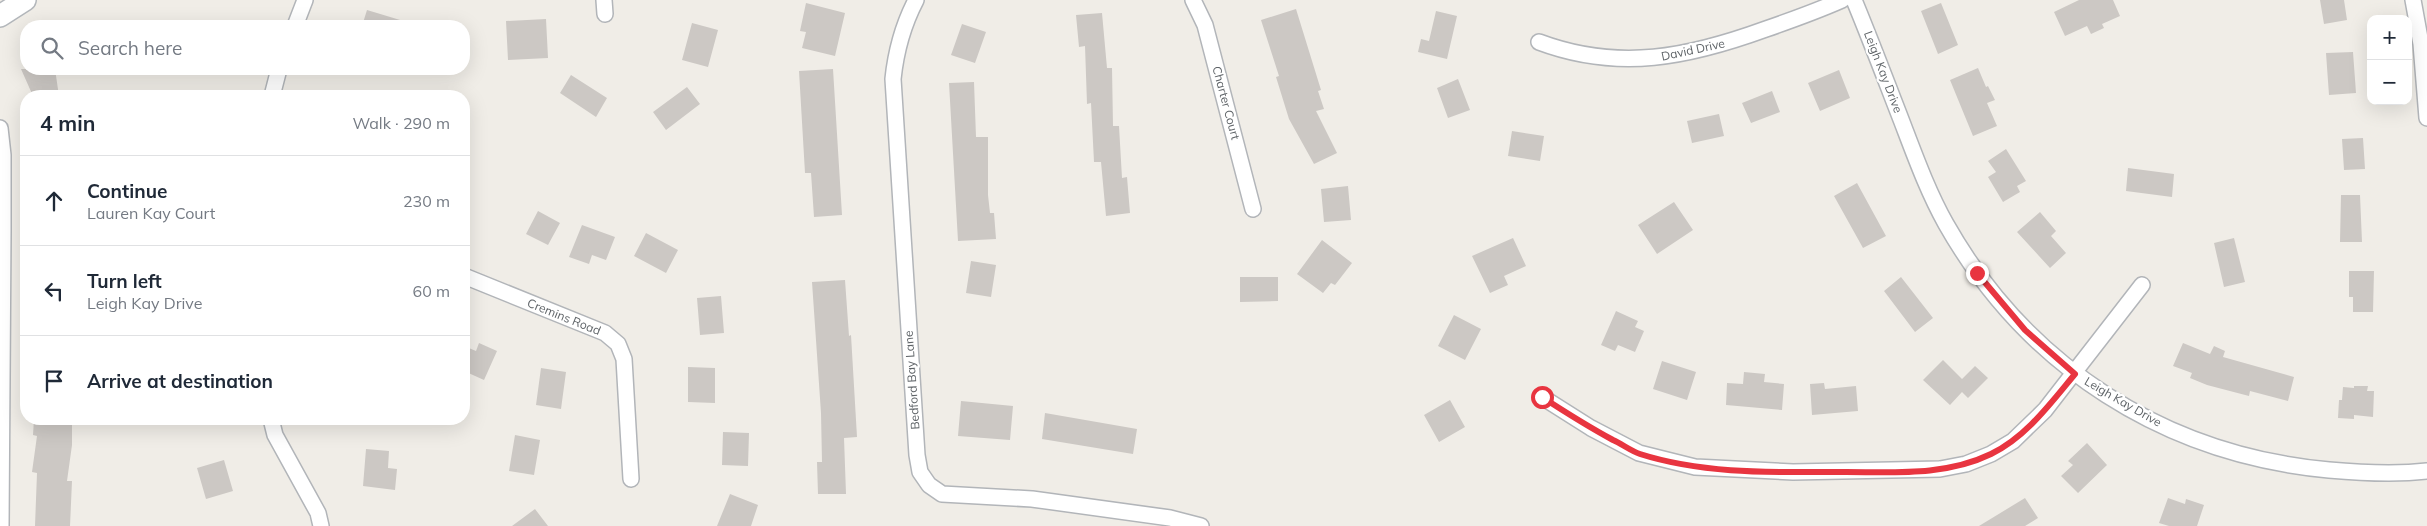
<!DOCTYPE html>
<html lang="en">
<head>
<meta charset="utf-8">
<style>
  :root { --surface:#fff; --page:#f2f2f3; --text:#1f2937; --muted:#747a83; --line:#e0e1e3 }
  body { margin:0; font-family:Mulish,sans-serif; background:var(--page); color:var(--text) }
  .controls { position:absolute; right:15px; top:15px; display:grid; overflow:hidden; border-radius:10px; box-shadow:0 5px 20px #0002 }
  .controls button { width:45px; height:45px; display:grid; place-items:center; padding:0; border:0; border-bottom:1px solid var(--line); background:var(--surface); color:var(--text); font:25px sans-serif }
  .stop { position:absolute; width:15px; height:15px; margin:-11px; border:4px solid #e83540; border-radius:50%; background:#fff }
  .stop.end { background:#e83540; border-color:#fff; box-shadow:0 1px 5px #0008 }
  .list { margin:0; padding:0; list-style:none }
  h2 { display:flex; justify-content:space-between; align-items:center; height:65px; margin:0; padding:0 20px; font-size:21px }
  h2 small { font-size:16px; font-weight:400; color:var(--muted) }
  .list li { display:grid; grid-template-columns:32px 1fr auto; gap:15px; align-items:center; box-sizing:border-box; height:90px; padding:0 20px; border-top:1px solid var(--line) }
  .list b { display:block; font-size:19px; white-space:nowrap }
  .list p { margin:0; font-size:16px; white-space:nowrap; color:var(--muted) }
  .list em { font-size:16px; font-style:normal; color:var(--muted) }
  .icon { flex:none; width:28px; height:28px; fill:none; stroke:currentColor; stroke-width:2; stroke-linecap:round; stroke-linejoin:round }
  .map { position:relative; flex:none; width:2427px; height:526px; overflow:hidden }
  .search { position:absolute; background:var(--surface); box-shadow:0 5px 20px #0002; left:20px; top:20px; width:450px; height:55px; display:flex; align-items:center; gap:12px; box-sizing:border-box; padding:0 18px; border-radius:20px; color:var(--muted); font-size:19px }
  .panel { position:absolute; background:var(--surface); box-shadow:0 5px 20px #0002; left:20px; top:90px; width:450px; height:335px; border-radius:20px }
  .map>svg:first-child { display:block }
  .building { fill:#ccc8c4 }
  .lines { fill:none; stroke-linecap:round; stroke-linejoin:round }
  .street-casing { stroke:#b2b5b9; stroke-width:18 }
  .secondary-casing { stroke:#b3b7bb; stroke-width:24 }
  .street { stroke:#fff; stroke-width:15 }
  .secondary { stroke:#fff; stroke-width:21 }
  .route { stroke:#e83540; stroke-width:6 }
  .labels { text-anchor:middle; stroke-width:4.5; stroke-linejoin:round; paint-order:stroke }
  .street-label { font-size:12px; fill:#5e6367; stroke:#fff }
</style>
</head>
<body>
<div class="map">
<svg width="2427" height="526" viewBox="0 0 2427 526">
  <rect width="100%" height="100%" fill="#f0ede7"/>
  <path class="building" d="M 2079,0 L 2113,0 L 2120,16 L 2102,24 L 2104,28 L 2091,34 L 2087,26 L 2065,36 L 2054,12 Z
    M 2320,0 L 2344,0 L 2347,20 L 2324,24 Z
    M 806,3 L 845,13 L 835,56 L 802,48 L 806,32 L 800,31 Z
    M 1941,3 L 1958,45 L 1938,54 L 1921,11 Z
    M 1296,9 L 1321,90 L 1318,91 L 1324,109 L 1316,111 L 1337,153 L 1314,164 L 1289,119 L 1276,77 L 1279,76 L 1261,20 Z
    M 367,10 L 410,23 L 410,26 L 362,26 Z
    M 1436,11 L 1457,16 L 1447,59 L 1418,52 L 1421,39 L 1429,41 Z
    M 1102,13 L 1107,68 L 1112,68 L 1113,126 L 1119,126 L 1122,178 L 1127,177 L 1130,213 L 1106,216 L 1101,162 L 1094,162 L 1091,103 L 1087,104 L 1085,46 L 1079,47 L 1076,15 Z
    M 546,19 L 548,58 L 508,60 L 506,21 Z
    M 692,23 L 718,30 L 708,67 L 682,60 Z
    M 962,24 L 986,32 L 975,63 L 951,55 Z
    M 2353,52 L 2356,93 L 2329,95 L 2326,53 Z
    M 1978,68 L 1986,87 L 1988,86 L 1995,100 L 1987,103 L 1997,126 L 1973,136 L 1950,80 Z
    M 21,69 L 55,69 L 59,96 L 33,96 Z
    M 833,69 L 842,215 L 814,217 L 811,173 L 805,173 L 799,71 Z
    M 1839,70 L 1850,98 L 1820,111 L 1808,83 Z
    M 571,75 L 607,98 L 596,117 L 560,93 Z
    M 1458,79 L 1470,110 L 1448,118 L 1437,88 Z
    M 974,82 L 976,137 L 988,137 L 988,195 L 990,213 L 994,213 L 996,239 L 958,241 L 949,83 Z
    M 687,87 L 700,104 L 666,130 L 653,112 Z
    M 1772,91 L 1780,112 L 1751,123 L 1742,103 Z
    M 1719,114 L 1724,136 L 1692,143 L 1687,121 Z
    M 1512,131 L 1544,136 L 1540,161 L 1508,156 Z
    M 2363,138 L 2365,169 L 2344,170 L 2342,139 Z
    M 2006,149 L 2026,181 L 2017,186 L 2020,192 L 2003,202 L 1988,177 L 1996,172 L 1988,161 Z
    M 2128,168 L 2174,174 L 2172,197 L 2126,191 Z
    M 1857,183 L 1886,236 L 1863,248 L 1834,196 Z
    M 1348,186 L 1351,220 L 1324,222 L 1321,189 Z
    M 2341,195 L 2360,195 L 2362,242 L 2340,242 Z
    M 1674,202 L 1693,230 L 1657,254 L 1638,225 Z
    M 538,211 L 560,223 L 548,245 L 526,234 Z
    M 2040,212 L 2056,231 L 2051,236 L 2066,253 L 2050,268 L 2017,232 Z
    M 582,225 L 615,237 L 606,260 L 592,255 L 589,264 L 569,257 Z
    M 646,233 L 678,250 L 666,273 L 634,256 Z
    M 1513,238 L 1526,266 L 1504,276 L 1508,285 L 1490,293 L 1472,256 Z
    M 2234,238 L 2245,282 L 2224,287 L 2214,243 Z
    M 1322,240 L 1352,263 L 1335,285 L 1331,283 L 1323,293 L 1297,274 Z
    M 971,261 L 996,265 L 991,297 L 966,293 Z
    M 2349,271 L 2374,271 L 2373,312 L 2353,312 L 2353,297 L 2349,297 Z
    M 1240,277 L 1278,277 L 1278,301 L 1240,302 Z
    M 1901,277 L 1933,318 L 1915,332 L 1884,291 Z
    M 845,280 L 849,336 L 851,335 L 857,437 L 844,438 L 846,494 L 818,494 L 817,462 L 822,462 L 821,413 L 812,282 Z
    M 721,296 L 724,333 L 700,335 L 697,298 Z
    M 1616,311 L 1638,321 L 1635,327 L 1644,331 L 1635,352 L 1618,345 L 1615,351 L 1601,345 Z
    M 1454,315 L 1481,329 L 1465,360 L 1438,346 Z
    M 479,343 L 497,351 L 484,380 L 464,371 L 464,346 L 476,351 Z
    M 2183,343 L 2210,354 L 2214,346 L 2225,351 L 2223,357 L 2294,377 L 2288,401 L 2250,391 L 2249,396 L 2207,385 L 2190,378 L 2192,373 L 2173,366 Z
    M 1943,360 L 1962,379 L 1975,366 L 1988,378 L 1968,398 L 1962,392 L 1950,405 L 1923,380 Z
    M 1662,361 L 1696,372 L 1687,400 L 1653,389 Z
    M 688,367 L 715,368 L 715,403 L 688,402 Z
    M 541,368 L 566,372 L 561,409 L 536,405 Z
    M 1744,372 L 1765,374 L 1764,382 L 1784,384 L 1782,410 L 1726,405 L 1727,383 L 1743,384 Z
    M 1824,383 L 1825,389 L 1856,386 L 1858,411 L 1812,415 L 1810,384 Z
    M 2354,386 L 2368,386 L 2367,391 L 2374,391 L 2373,417 L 2354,415 L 2354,419 L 2338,418 L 2339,400 L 2342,400 L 2343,387 L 2354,388 Z
    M 1450,400 L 1465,427 L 1439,442 L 1424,415 Z
    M 961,401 L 1013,406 L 1010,440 L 958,436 Z
    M 1045,413 L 1137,429 L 1133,454 L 1042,439 Z
    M 34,419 L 72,419 L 72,445 L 67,481 L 72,481 L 70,526 L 35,526 L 37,473 L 32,472 L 37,436 L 33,435 Z
    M 723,432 L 749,433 L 748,466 L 722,465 Z
    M 515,435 L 540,440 L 534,475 L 509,471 Z
    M 2087,443 L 2107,465 L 2078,493 L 2061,476 L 2073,465 L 2068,461 Z
    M 366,449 L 389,451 L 388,468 L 397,469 L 395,490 L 363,486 Z
    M 224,460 L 233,491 L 206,499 L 197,468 Z
    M 730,494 L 758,505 L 751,526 L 717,526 Z
    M 2025,498 L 2038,518 L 2025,526 L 1979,526 Z
    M 2168,498 L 2185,504 L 2186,499 L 2204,505 L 2197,526 L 2169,526 L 2159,523 Z
    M 535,509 L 548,526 L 512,526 Z"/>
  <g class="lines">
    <defs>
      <path id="street" d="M 604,0 L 605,14
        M 916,0 C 903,25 896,50 893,79 L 917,455 L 920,472 L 929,485 L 942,494 L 1032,499 L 1170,518 L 1201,526
        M 1193,0 L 1205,25 L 1253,209
        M 1854,0 C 1871,41 1886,81 1902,122 C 1915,156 1928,192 1946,224 C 2027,367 2165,455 2329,470 C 2362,473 2394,475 2427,471
        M 2413,0 L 2421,44 L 2427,118
        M 295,26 L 305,0
        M 1539,42 C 1619,72 1689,57 1766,29 C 1792,20 1817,11 1842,0
        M 272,96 L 279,69
        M 0,128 L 3,155 L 3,231 L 1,526
        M 464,276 L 605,333 L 618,344 L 624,359 L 631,479
        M 1542,397 L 1591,428 L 1639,453 L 1695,467 L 1793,472 L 1940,469 L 1966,464 L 1991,454 L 2013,441 L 2045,410 L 2142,285
        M 271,419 L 275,435 L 318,513 L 321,526"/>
      <path id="secondary" d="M 0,16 L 25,0"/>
    </defs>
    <use href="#street" class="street-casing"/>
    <use href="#secondary" class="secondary-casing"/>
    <use href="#street" class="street"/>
    <use href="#secondary" class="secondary"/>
  </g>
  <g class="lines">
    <path class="route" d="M 1542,397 C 1565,412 1589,427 1613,440 C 1622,444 1631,451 1640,454 C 1706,475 1778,472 1846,472 C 1895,472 1946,476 1991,454 C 2026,437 2050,404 2075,374 L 2025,330 L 1977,273"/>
  </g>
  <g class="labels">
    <g class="street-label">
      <text transform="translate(1693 50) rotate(-12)" y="4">David Drive</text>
      <text transform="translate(1883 72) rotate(69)" y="4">Leigh Kay Drive</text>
      <text transform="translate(1226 103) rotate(75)" y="4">Charter Court</text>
      <text transform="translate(564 317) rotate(22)" y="4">Cremins Road</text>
      <text transform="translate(912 380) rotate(-94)" y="4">Bedford Bay Lane</text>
      <text transform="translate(2123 402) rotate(30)" y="4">Leigh Kay Drive</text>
    </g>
  </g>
</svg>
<div class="controls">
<button>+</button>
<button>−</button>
</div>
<div class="stop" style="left:1542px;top:397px"></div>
<div class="stop end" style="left:1977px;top:273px"></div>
<div class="search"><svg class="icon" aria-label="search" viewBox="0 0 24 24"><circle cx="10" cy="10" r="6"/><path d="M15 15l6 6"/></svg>Search here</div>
<section class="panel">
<h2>4 min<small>Walk · 290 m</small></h2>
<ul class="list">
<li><svg class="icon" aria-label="ahead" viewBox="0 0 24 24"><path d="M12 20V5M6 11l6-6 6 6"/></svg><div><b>Continue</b><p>Lauren Kay Court</p></div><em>230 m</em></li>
<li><svg class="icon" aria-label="left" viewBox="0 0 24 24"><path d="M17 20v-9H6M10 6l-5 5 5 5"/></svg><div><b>Turn left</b><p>Leigh Kay Drive</p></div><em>60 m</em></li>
<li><svg class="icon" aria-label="arrive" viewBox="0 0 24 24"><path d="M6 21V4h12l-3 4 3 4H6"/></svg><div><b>Arrive at destination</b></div></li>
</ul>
</section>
</div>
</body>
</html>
